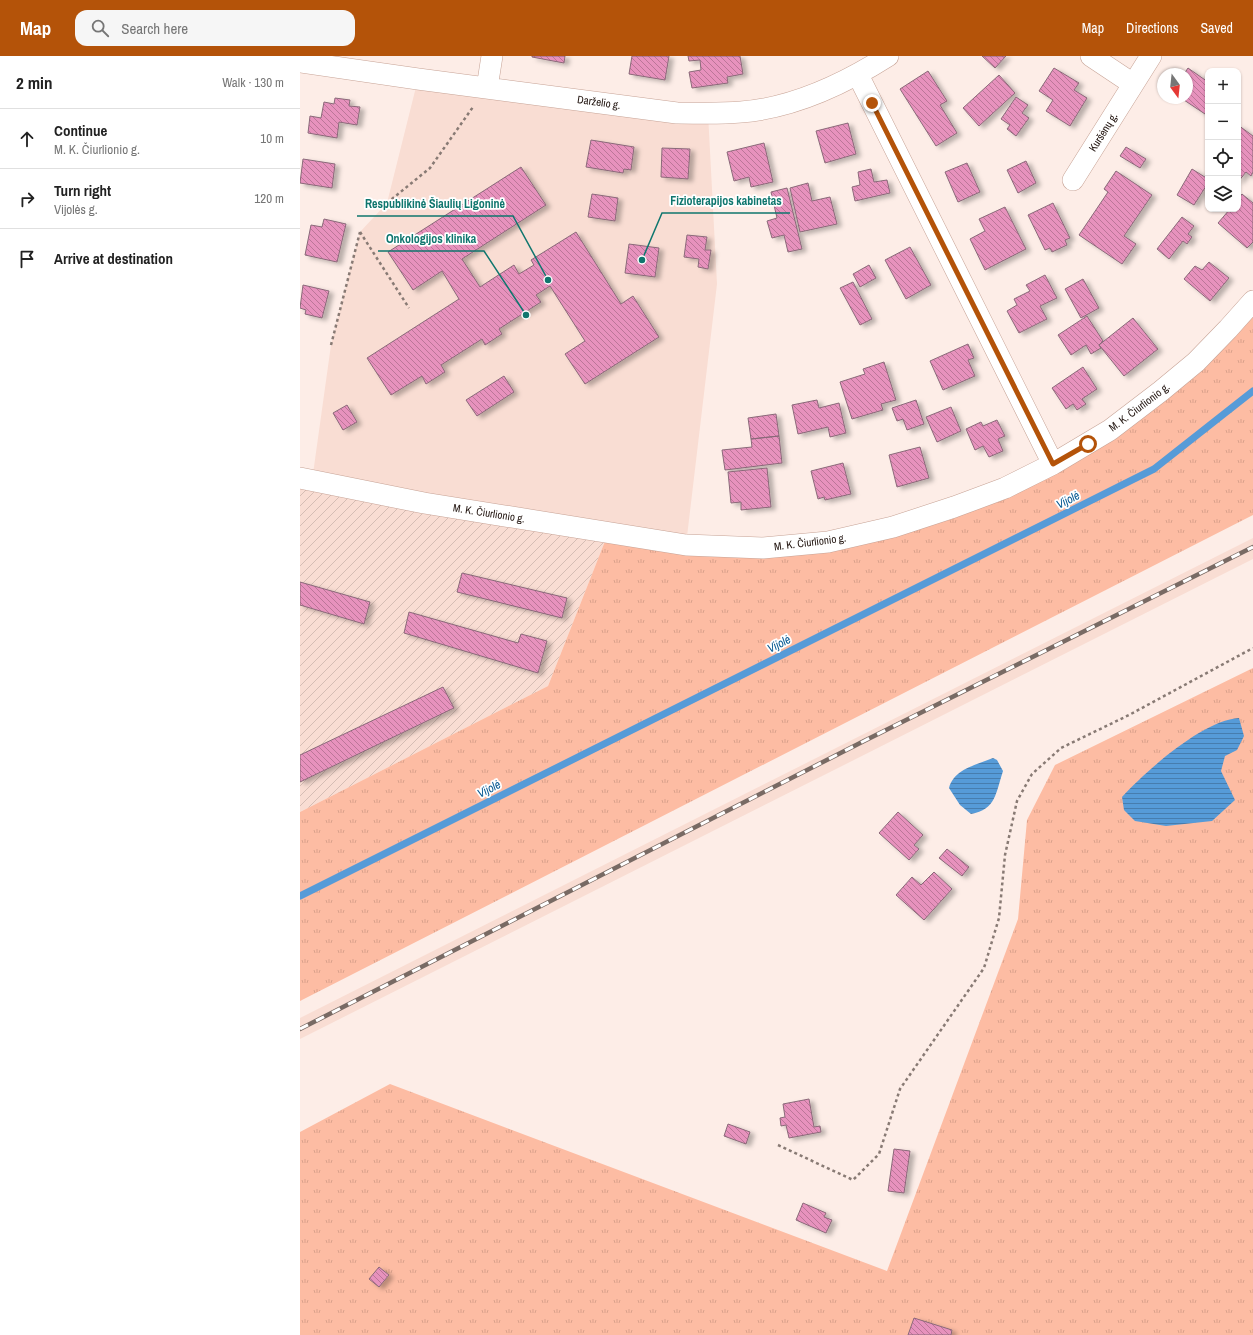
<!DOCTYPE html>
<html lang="en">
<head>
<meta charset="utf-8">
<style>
  :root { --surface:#fff; --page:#f6f6f6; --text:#222; --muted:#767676; --line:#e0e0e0; --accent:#b45309 }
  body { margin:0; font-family:"Archivo Narrow",sans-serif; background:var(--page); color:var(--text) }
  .controls { position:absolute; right:12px; top:12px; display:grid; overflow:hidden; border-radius:8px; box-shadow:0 1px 3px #0004 }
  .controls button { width:36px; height:36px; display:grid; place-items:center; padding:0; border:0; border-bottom:1px solid var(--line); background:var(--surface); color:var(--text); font:20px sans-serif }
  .compass { position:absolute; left:857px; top:12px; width:36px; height:36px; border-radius:50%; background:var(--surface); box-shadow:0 1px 3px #0004; rotate:165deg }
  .stop { position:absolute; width:12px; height:12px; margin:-9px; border:3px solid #b45309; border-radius:50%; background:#fff }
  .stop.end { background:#b45309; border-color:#fff; box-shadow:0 1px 4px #0008 }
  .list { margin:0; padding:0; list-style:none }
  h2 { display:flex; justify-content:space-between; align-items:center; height:52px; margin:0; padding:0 16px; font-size:17px }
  h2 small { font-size:13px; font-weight:400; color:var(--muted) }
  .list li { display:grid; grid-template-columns:26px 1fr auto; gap:12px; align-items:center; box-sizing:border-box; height:60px; padding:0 16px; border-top:1px solid var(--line) }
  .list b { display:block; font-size:15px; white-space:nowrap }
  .list p { margin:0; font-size:13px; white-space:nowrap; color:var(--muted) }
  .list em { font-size:13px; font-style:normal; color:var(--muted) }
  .icon { flex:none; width:22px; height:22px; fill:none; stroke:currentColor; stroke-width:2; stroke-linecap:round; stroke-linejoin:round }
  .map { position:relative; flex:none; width:953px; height:1279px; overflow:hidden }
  header { display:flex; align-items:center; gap:24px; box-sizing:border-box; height:56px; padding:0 20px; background:var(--accent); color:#fff }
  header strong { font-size:19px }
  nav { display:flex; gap:22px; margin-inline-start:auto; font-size:14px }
  .search { width:280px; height:36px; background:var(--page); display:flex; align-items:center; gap:10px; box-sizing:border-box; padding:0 14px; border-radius:12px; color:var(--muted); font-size:15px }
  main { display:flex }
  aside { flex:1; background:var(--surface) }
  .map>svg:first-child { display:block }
  .built { fill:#f9ddd3 }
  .industrial { fill:url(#industrial-furrows) }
  .grass { fill:url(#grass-tufts) }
  .water { fill:url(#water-rules) }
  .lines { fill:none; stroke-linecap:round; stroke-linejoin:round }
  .stream { stroke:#569bd8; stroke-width:7 }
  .building { fill:url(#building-back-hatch); stroke:#8a6979; filter:url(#shadow) }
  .minor-casing { stroke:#c7a396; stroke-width:22 }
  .path { stroke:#887a74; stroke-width:2.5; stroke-dasharray:3 3; stroke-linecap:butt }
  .minor { stroke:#fff; stroke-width:21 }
  .rail-casing { stroke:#786a64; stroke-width:4.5 }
  .rail { stroke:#fff; stroke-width:3; stroke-dasharray:9; stroke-linecap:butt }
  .route { stroke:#b45309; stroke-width:5 }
  .labels { text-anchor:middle; stroke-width:3.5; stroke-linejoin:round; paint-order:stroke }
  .street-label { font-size:11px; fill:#20130e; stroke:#fff }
  .water-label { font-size:12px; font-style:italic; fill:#075992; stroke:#fff }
  .leader { fill:none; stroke:#0f766e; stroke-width:1.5 }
  .callout-dot { fill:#0f766e; stroke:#fff; stroke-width:1.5 }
  .callout-label { font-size:12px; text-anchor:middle; font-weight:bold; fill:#0f766e; stroke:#fff; stroke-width:3.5; stroke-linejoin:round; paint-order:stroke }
</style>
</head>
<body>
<header>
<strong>Map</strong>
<div class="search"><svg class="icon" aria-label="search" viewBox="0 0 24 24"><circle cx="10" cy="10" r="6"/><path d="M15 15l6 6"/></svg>Search here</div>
<nav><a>Map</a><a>Directions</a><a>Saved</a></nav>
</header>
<main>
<aside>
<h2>2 min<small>Walk · 130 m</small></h2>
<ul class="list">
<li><svg class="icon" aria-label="ahead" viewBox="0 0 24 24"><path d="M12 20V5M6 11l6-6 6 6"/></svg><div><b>Continue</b><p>M. K. Čiurlionio g.</p></div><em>10 m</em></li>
<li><svg class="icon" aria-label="right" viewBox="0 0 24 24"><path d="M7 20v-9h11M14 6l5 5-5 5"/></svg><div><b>Turn right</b><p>Vijolės g.</p></div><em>120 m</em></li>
<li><svg class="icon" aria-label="arrive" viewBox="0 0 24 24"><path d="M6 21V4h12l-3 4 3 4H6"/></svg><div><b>Arrive at destination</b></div></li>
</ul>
</aside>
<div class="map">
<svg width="953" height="1279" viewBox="0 0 953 1279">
  <defs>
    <pattern id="industrial-furrows" width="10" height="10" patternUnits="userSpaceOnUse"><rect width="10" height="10" fill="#f9ddd3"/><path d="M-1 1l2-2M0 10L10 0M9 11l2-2" fill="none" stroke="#d5bdb4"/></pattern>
    <pattern id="grass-tufts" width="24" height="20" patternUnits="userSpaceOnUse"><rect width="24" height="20" fill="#fdbca3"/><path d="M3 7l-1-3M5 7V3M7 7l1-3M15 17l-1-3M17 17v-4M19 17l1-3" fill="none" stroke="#d9a18b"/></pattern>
    <pattern id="water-rules" width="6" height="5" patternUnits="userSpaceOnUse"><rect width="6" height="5" fill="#569bd8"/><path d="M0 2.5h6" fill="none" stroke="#477dae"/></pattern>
    <pattern id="building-back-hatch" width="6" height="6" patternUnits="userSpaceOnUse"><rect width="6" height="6" fill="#e792bd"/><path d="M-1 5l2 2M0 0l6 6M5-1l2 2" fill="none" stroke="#bb7698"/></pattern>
    <filter id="shadow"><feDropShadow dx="4.5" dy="2.5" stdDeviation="2" flood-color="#0004"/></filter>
  </defs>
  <rect width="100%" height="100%" fill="#fdede7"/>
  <path class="built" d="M 118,23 L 408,57 L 417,228 L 386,489 L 12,425 L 31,289 L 60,176 L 87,147 Z
    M 953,482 L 953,503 L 0,983 L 0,962 Z"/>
  <path class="industrial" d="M 0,422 L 309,475 L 248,630 L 0,756 Z"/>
  <path class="grass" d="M 953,245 L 953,459 L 0,945 L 0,756 L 248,630 L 309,475 L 386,489 L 593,471 L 810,374 Z
    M 953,612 L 953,1279 L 0,1279 L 0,1076 L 90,1028 L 587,1215 L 718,863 L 727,764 L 755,709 Z"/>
  <path class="water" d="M 939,662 L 944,680 L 937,694 L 925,700 L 921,715 L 935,744 L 912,765 L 866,770 L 835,765 L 824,754 L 822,741 C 846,715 903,664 939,662 Z
    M 693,702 L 697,704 L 703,715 C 696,736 696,754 671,758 L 660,749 L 649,732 C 654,713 676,709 693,702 Z"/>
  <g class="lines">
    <path class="stream" d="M 0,840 L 854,413 L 953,335"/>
  </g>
  <path class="building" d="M 232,0 L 265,0 L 264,7 L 232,1 Z
    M 332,0 L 369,0 L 365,24 L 329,18 Z
    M 388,0 L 440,0 L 443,18 L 427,21 L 428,27 L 392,32 L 389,16 L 401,14 L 400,4 L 389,5 Z
    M 682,0 L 706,0 L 695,12 Z
    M 754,12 L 779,27 L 774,34 L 787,42 L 770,70 L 746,55 L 753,44 L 739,35 Z
    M 888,12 L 908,26 L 908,60 L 881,42 L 887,42 L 887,18 L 884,18 Z
    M 628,15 L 647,45 L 640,49 L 657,77 L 636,90 L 600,33 Z
    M 699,19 L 715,37 L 679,70 L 663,52 Z
    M 716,41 L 728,49 L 722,57 L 729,62 L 716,80 L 707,73 L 710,69 L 701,63 Z
    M 35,42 L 50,44 L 49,50 L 60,51 L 57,69 L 39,66 L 37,82 L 8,77 L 10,60 L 21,62 L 24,46 L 34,48 Z
    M 548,67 L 556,98 L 525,107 L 516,75 Z
    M 938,69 L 953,80 L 953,116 L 951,120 L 946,116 L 938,126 Z
    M 291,84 L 334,91 L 331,114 L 324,113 L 323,117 L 286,111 Z
    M 464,87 L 473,126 L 451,131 L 449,121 L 434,125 L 427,96 Z
    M 826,91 L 846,103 L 840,112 L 820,100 Z
    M 362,92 L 390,93 L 388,123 L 361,121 Z
    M 3,103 L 35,108 L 32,132 L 0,127 Z
    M 726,105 L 736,127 L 718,137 L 707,114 Z
    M 667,107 L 680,136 L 658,146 L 645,116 Z
    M 221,111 L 246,149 L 162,203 L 180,231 L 214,209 L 219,218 L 234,209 L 231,204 L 276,176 L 321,248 L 333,240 L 359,281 L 285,328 L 265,298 L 285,285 L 250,230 L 236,239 L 241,246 L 199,273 L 202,278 L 185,289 L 182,283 L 141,309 L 145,316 L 126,328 L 122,320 L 91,339 L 67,302 L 159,243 L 142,215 L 113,234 L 88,196 Z
    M 571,113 L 574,126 L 587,124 L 590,137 L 555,145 L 552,131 L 560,129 L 558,116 Z
    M 892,113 L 908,123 L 908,127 L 894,149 L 877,139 Z
    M 816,115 L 852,139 L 824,180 L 836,188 L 822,208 L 779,179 L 808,136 L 804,133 Z
    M 508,127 L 512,145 L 530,141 L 537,168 L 500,176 L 490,132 Z
    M 487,132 L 502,193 L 488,196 L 484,179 L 472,182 L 467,165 L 477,162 L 471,136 Z
    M 292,138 L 318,142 L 315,165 L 288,161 Z
    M 942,138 L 953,147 L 953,186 L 947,192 L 918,167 L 930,153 L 938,153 L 938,143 Z
    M 753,147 L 770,182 L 765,184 L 767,189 L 752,196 L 750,192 L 745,194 L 728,159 Z
    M 705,151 L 726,193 L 685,214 L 670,183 L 685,175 L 679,163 Z
    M 882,161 L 894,170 L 888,178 L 892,181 L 887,188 L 883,185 L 869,203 L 857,193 Z
    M 24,163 L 46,168 L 37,206 L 5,199 L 11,169 L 22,171 Z
    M 387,179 L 407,181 L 405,194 L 411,194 L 408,213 L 398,211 L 399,203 L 384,201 Z
    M 329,188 L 359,192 L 355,221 L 325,217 Z
    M 610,191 L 631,229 L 606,243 L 585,204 Z
    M 909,206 L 929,222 L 910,245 L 884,223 L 895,210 L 902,214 Z
    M 569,209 L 576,222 L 560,231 L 553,218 Z
    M 745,219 L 757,242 L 740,250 L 747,263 L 719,277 L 707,255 L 717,249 L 714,243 L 730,235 L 726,229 Z
    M 783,223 L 799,252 L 781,262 L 765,233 Z
    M 553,226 L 572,263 L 560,269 L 540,232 Z
    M 3,229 L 29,235 L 22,262 L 5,258 L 6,254 L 0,252 Z
    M 787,260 L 803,285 L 799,289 L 801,292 L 791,298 L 786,289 L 771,299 L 758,279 Z
    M 833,262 L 858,293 L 824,320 L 799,289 Z
    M 668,288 L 674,302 L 668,304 L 675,320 L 643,334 L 630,305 Z
    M 584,306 L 596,344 L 581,348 L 583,354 L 552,363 L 540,326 L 565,318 L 563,313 Z
    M 783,311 L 797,333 L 782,343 L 786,348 L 777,354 L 773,348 L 766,353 L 752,332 Z
    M 204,320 L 214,336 L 177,360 L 166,344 Z
    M 517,344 L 519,352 L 539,347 L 546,377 L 530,381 L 528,371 L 498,378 L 492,349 Z
    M 616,344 L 624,368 L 607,374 L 603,363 L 597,365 L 592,352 Z
    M 47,349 L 57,366 L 43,374 L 33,357 Z
    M 651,351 L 661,375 L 637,386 L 626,361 Z
    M 476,358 L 479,380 L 451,383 L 448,362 Z
    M 697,364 L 705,380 L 698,383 L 703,395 L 689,401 L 683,390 L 675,394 L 666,373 L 681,366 L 683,370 Z
    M 479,380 L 482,407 L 425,414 L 422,394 L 452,391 L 451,383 Z
    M 620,391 L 629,422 L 597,431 L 589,399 Z
    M 543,407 L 551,438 L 525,444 L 524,441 L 518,443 L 511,415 Z
    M 467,412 L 471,451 L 441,454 L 441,446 L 431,447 L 428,416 Z
    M 162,517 L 267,542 L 262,562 L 157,536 Z
    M 0,526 L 70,546 L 64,568 L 0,549 Z
    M 109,556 L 218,587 L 221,578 L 247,585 L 238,617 L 104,577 Z
    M 143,631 L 154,652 L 0,726 L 0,699 Z
    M 598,756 L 623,779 L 614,789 L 619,793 L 609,804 L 579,777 Z
    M 647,793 L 669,811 L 662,820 L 639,802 Z
    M 634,816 L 652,833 L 624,864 L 596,839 L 612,821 L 621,829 Z
    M 509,1043 L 514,1071 L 520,1070 L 521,1076 L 489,1082 L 486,1069 L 481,1070 L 480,1062 L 485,1061 L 483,1048 Z
    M 428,1068 L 450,1076 L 446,1088 L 424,1080 Z
    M 594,1093 L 610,1095 L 604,1137 L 588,1135 Z
    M 503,1147 L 526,1157 L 524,1161 L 532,1164 L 526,1177 L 496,1164 Z
    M 79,1211 L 89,1219 L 79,1231 L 69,1223 Z
    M 614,1262 L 652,1274 L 651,1279 L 608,1279 Z"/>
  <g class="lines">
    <defs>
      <path id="minor" d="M 791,0 L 833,28
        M 0,6 L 118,23 L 377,57 C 399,57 420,58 441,56 C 494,52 544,28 588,0
        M 558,19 L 753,408
        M 187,32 L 192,0
        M 773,124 L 851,0
        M 0,422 L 124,447 L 386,489 L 463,492 L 528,486 L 593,471 L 654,451 L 705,432 L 753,408 L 810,374 L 861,335 L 896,306 L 928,273 L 953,245"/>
    </defs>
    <use href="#minor" class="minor-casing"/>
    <path class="path" d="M 87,147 L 130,112 L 173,51
      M 60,176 L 109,252
      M 31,289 L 60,176
      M 478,1089 L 553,1124 L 579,1098 L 600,1033 L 684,912 L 699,862 L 705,799 L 717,745 L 732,718 L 761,692 L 829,659 L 953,592"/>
    <use href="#minor" class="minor"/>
    <defs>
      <path id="rail" d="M 0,973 L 564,685 L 953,491"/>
    </defs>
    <use href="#rail" class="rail-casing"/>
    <use href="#rail" class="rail"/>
  </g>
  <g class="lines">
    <path class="route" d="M 572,47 L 753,408 L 788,388"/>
  </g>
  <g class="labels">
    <g class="street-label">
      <text transform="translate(299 46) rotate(8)" y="4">Darželio g.</text>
      <text transform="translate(803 76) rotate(-58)" y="4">Kuršėnų g.</text>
      <text transform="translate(839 351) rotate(-37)" y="4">M. K. Čiurlionio g.</text>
      <text transform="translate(189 457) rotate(9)" y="4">M. K. Čiurlionio g.</text>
      <text transform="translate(510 486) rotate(-7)" y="4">M. K. Čiurlionio g.</text>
    </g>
    <g class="water-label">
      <text transform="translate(768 444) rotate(-27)" y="4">Vijolė</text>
      <text transform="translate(479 588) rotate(-27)" y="4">Vijolė</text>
      <text transform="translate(189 733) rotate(-27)" y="4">Vijolė</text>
    </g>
  </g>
  <path class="leader" d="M342 204L362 157H490M248 224L213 160H57M226 259L184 195H78"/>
  <g class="callout-dot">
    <circle cx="342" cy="204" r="4"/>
    <circle cx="248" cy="224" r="4"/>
    <circle cx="226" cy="259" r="4"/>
  </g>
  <g class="callout-label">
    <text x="426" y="149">Fizioterapijos kabinetas</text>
    <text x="135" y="152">Respublikinė Šiaulių Ligoninė</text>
    <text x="131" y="187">Onkologijos klinika</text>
  </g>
</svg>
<div class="controls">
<button>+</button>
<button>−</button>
<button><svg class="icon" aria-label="locate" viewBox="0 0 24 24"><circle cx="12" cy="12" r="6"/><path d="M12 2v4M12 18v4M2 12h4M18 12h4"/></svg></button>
<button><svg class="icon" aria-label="layers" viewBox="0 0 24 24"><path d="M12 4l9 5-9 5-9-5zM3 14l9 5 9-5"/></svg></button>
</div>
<svg class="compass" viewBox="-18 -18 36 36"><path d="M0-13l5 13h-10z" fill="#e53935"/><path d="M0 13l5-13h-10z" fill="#767676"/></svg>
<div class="stop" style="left:788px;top:388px"></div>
<div class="stop end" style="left:572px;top:47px"></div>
</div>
</main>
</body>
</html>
